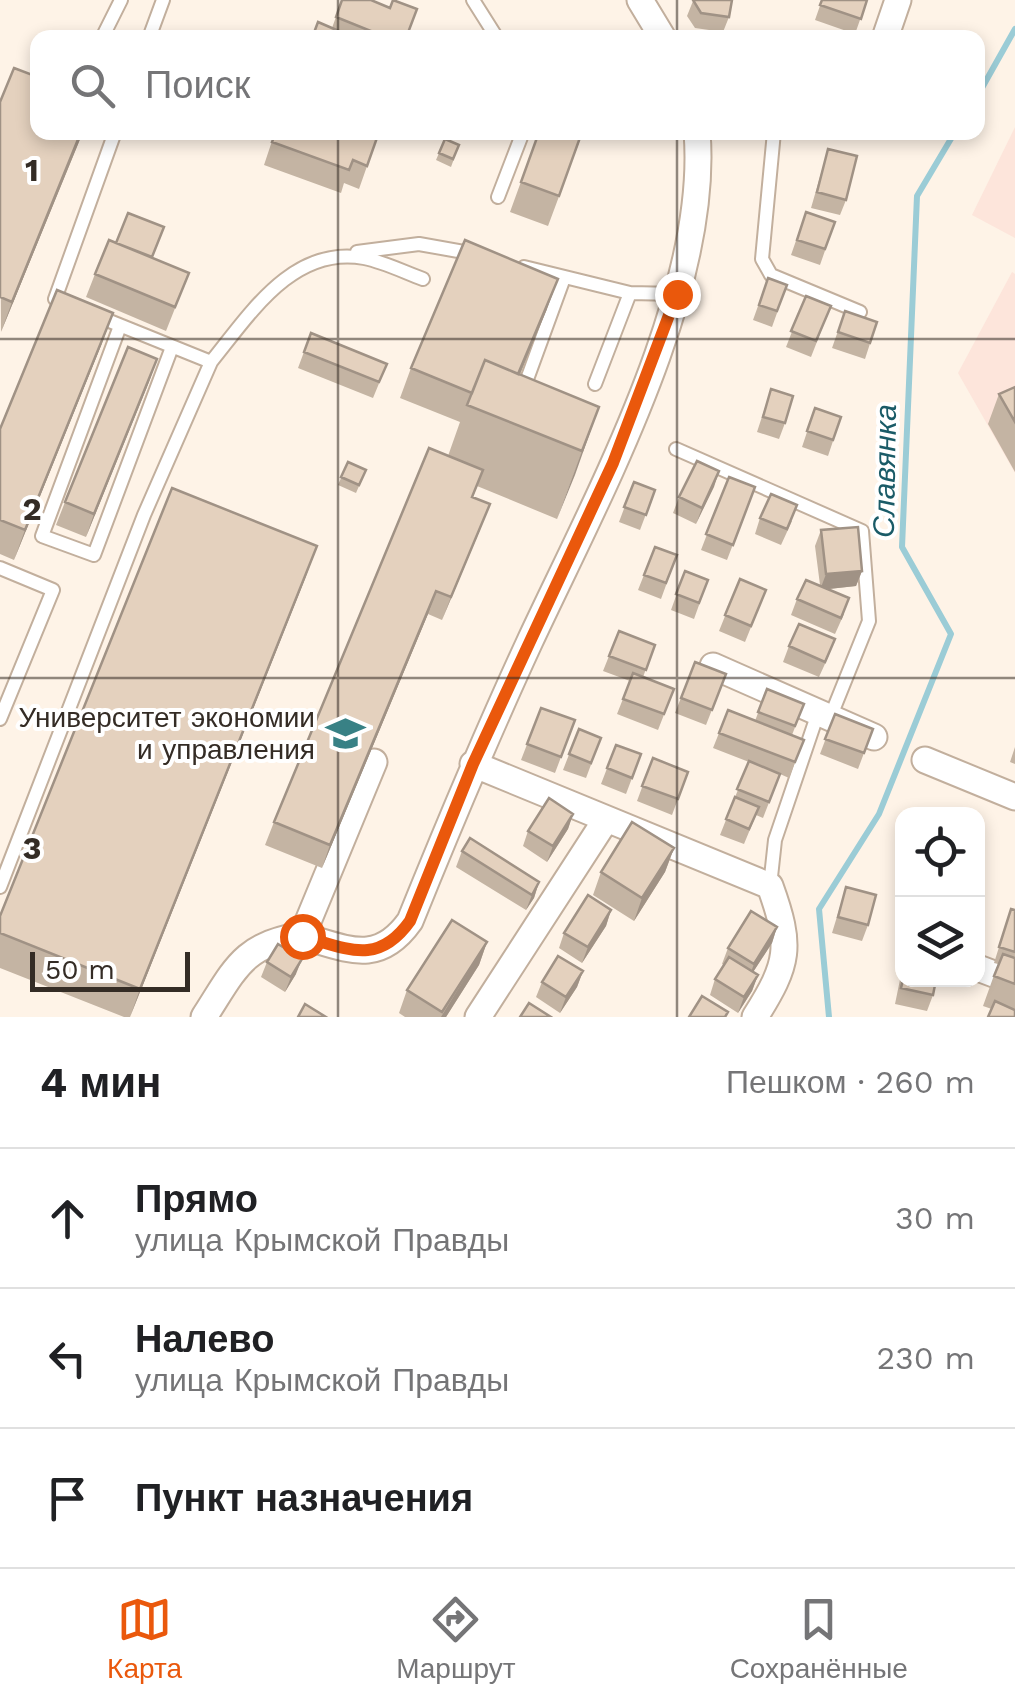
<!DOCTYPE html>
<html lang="ru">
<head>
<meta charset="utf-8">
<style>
  :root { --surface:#fff; --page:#f6f6f6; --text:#202124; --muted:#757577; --line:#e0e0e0; --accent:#ea580c }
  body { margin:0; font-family:"Work Sans",sans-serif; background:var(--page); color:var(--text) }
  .controls { position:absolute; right:30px; bottom:30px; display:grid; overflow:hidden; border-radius:20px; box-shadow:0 5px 15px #0003 }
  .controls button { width:90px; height:90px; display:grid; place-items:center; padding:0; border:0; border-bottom:2px solid var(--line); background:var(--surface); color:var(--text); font:50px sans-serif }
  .scale { position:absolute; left:30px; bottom:25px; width:160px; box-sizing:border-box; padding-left:10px; border:5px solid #342c25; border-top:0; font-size:28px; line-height:35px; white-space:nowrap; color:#342c25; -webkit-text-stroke:8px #fff; paint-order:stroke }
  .stop { position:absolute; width:30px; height:30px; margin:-22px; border:8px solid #ea580c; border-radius:50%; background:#fff }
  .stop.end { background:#ea580c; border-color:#fff; box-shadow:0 2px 10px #0008 }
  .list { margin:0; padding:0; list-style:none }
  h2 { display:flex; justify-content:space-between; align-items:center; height:130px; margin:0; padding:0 40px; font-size:42px }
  h2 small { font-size:32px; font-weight:400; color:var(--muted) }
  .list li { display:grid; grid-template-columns:65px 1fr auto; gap:30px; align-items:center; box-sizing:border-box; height:140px; padding:0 40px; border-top:2px solid var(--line) }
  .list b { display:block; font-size:38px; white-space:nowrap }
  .list p { margin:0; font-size:32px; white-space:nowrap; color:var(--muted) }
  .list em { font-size:32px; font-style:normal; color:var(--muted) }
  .icon { flex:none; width:55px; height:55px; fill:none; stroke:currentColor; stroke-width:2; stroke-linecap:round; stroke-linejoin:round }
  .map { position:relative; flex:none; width:1015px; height:1017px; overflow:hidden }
  .search { position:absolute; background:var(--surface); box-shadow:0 5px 15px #0003; left:30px; right:30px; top:30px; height:110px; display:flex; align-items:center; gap:25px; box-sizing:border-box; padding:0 35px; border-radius:20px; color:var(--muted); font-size:38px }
  .sheet { height:550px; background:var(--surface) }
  nav { display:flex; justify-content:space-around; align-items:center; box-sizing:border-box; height:140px; border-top:2px solid var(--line); background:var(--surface); font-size:28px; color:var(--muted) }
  nav a { display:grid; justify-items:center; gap:5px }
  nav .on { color:var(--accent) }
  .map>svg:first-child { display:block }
  .industrial { fill:#fde5db }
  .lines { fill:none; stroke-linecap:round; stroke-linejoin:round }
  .stream { stroke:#9bccd6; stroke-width:6 }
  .lane-casing { stroke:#c2af9d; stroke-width:16 }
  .street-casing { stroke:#c2af9d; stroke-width:29 }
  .lane { stroke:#fff; stroke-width:12 }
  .street { stroke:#fff; stroke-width:25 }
  .wall { fill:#c4b4a3 }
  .shaded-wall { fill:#a09285 }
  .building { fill:#e4d1be; stroke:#a09285; stroke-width:2.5 }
  .route { stroke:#ea580c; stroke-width:12 }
  .grid { fill:none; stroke:#342c25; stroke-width:2.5; stroke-opacity:0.55 }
  .labels { text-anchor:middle; stroke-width:8; stroke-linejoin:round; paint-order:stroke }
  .poi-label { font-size:28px; fill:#342c25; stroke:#fff; text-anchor:end }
  .water-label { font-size:30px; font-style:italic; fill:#1a5b67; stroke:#fff }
  .grid-label { font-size:32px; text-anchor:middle; font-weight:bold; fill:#342c25; stroke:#fff; stroke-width:8; stroke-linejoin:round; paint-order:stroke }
</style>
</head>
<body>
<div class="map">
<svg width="1015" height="1017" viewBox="0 0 1015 1017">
  <rect width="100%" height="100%" fill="#fef3e7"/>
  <path class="industrial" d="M 1015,127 L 1015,238 L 972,215 Z
    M 1012,272 L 1015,274 L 1015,473 L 958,373 Z"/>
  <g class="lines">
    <path class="stream" d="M 978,95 L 1015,29
      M 829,1017 L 819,909 L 879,814 L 951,634 L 902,547 L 917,196 L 955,132"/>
    <defs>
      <path id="lane" d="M 473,0 L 497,38
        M 102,38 L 121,0
        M 149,38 L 163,0
        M 774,132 L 762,259 L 771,275 L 860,312
        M 498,197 L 523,132
        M 357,252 L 419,244 L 475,254
        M 524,267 L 630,293 L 677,294
        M 59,301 L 55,299 L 115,132
        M 97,316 L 211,362 C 250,314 293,245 364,258 C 384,262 404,272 423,279
        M 120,326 L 42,536 L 94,555 L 172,347
        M 595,384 L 630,293
        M 522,393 L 564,278
        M 676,449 L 862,531 L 869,621 L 830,718
        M 0,568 L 53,590 L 0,719
        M 770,886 L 775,840 L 818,713
        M 0,887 L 144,515 L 211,362"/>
      <path id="street" d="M 640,0 L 663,38
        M 885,38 L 898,0
        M 713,666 L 874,737
        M 925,760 L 1015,797
        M 374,762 L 302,936 C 348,949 378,966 410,921 C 448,827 487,734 530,641 C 597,497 710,292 697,132
        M 473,764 L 770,886 C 792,947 789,963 755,1017
        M 978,968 L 1015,982
        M 204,1017 C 234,971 243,943 302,936
        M 478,1017 L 605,821"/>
    </defs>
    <use href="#lane" class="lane-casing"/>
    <use href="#street" class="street-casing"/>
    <use href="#lane" class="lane"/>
    <use href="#street" class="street"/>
  </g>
  <path class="wall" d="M 342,0 L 407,38 L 312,38 L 332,28 Z
    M 822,0 L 867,0 L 855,34 L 815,20 Z
    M 693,1 L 729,17 L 723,32 L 695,28 L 687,16 Z
    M 0,102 L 38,132 L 83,132 L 1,332 Z
    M 275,132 L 357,133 L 379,132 L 359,189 L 344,183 L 341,193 L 264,165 Z
    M 539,132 L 583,132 L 548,226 L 510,212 Z
    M 850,132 L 870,132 L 868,138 Z
    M 445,139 L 459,145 L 451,167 L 436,160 Z
    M 828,149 L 846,200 L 840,215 L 811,208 Z
    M 806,212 L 835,222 L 820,265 L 791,255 Z
    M 152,258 L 189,273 L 166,331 L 86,297 L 95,274 Z
    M 768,278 L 787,285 L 772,327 L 753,320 Z
    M 806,296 L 831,306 L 811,357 L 786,347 Z
    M 547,309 L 520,375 L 599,407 L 557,519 L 477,486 L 473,497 L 481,527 L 442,620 L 428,614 L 322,868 L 265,845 L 274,822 L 448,456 L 460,422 L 400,398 L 411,368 Z
    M 845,311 L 877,322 L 865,359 L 832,348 Z
    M 311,333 L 387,364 L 373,398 L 298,368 Z
    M 102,343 L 14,560 L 0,554 L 0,429 Z
    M 157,359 L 86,537 L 56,525 L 65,502 Z
    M 1015,387 L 1015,472 L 988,424 L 999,394 Z
    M 771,389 L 785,423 L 779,439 L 757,432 Z
    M 815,408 L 841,417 L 828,456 L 802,447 Z
    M 348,462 L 366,470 L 356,493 L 338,485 Z
    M 719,471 L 696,524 L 673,513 L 679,497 Z
    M 729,477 L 755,487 L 727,560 L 701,550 Z
    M 634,482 L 655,490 L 640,530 L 619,522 Z
    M 760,518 L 792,521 L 781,545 L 755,534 Z
    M 821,530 L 862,571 L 856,586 L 828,589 L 844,614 L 835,634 L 791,615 L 797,599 L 820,585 L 815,546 Z
    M 655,547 L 677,555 L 661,599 L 638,590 Z
    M 685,571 L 708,580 L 694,619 L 671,610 Z
    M 306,576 L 130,1017 L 124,1017 L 0,968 L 0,916 Z
    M 740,579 L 766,590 L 745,642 L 719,631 Z
    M 619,631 L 655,645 L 643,677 L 674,689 L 658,730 L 617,714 L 630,681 L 603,671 Z
    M 789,646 L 829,655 L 819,677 L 783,662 Z
    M 695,662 L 726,674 L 706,725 L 675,713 Z
    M 767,689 L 804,704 L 792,735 L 804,740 L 789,778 L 780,774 L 763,818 L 756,815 L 744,844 L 720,835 L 749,762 L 713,748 L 719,733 L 755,721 Z
    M 541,708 L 575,720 L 555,773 L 521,760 Z
    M 835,714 L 873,729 L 858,769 L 820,754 Z
    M 579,729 L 601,738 L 586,778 L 563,770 Z
    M 616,745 L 641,754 L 626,794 L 601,784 Z
    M 1015,747 L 1015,764 L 1010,762 Z
    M 653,758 L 688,772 L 672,815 L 637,801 Z
    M 573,814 L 568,829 L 547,862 L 523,846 L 528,831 Z
    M 674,848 L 665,872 L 634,921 L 593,895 L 601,872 Z
    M 462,851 L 539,882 L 534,898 L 526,910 L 456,867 Z
    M 846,887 L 868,925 L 862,941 L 832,933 Z
    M 1011,909 L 1015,910 L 1015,1017 L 983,1006 L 998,964 L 994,963 Z
    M 611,910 L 606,926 L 582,963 L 559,948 L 564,933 Z
    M 777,927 L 772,943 L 753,972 L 758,975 L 752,991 L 738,1013 L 710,995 L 715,979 L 724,965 L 722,964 L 728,948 Z
    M 487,942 L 479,965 L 446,1017 L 405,1017 L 399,1013 L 407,990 Z
    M 267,962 L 296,974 L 285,992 L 261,977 Z
    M 902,970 L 902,980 L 933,995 L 927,1011 L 895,1004 Z
    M 583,971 L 577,987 L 560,1013 L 536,997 L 542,982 Z"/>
  <path class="shaded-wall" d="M 81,132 L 83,132 L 1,332 L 12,302 Z
    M 558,279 L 547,309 L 501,419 L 501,418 Z
    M 113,313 L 102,343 L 14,560 L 25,530 Z
    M 157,359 L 149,382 L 86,537 L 94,514 Z
    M 599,407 L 575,475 L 557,519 L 582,451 Z
    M 719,471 L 714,487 L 696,524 L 702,508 Z
    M 490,504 L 481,527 L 442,620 L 451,597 Z
    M 317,546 L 306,576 L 130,1017 L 140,989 Z
    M 862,571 L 856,586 L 820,590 L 826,574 Z
    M 436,591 L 428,614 L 322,868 L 330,845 Z
    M 573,814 L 568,829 L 547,862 L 553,846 Z
    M 674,848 L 665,872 L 634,921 L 642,898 Z
    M 539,882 L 534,898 L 526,910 L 532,895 Z
    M 611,910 L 606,926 L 582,963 L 588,947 Z
    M 777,927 L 772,943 L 748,980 L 754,964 Z
    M 487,942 L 479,965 L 446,1017 L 441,1017 Z
    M 302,959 L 296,974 L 285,992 L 291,977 Z
    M 583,971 L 577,987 L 560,1013 L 566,997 Z
    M 758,975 L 752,991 L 738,1013 L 744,997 Z"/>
  <path class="building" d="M 342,0 L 371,0 L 390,8 L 393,0 L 417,9 L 406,38 L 388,38 L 336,17 Z
    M 693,0 L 732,0 L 729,17 L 701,13 Z
    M 822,0 L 867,0 L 861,19 L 820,5 Z
    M 318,22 L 355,38 L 312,38 Z
    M 14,68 L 38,77 L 38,132 L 81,132 L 12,302 L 0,297 L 0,102 Z
    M 276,132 L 357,133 L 379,132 L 367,166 L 353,160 L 349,170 L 272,142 Z
    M 539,132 L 582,132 L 559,196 L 521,182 Z
    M 445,139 L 459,145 L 453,159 L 439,153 Z
    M 828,149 L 857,156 L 846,200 L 817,192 Z
    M 806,212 L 835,222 L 825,249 L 797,240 Z
    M 128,213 L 164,227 L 152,257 L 116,243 Z
    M 109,240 L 189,273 L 175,307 L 95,274 Z
    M 465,240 L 558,279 L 518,374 L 485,360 L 472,393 L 411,368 Z
    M 768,278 L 787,285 L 777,311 L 759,305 Z
    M 57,290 L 113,313 L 25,530 L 0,520 L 0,429 Z
    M 806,296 L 831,306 L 816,341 L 791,331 Z
    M 845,311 L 877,322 L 870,343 L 838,332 Z
    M 311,333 L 387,364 L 379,382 L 304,352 Z
    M 128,347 L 157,359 L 94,514 L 65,502 Z
    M 485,360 L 599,407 L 582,451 L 467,405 Z
    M 1015,387 L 1015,422 L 999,394 Z
    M 771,389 L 793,396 L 785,423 L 763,417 Z
    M 815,408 L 841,417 L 833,440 L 807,431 Z
    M 429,448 L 483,470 L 472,497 L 490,504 L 451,597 L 436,591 L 330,845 L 274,822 Z
    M 697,461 L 719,471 L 702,508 L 679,497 Z
    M 348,462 L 366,470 L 359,485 L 341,477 Z
    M 729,477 L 755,487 L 733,545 L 706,534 Z
    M 634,482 L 655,490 L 646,515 L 624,507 Z
    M 172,488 L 317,546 L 140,989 L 0,933 L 0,916 Z
    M 771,494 L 797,505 L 787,529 L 760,518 Z
    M 858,527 L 862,571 L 826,574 L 821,530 Z
    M 655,547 L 677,555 L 666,583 L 644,575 Z
    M 685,571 L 708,580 L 699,603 L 676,594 Z
    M 740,579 L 766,590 L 751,626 L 725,615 Z
    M 806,580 L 849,598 L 841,618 L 797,599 Z
    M 799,624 L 835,639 L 825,662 L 789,646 Z
    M 619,631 L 655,645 L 646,670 L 609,656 Z
    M 695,662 L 726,674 L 712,710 L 681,698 Z
    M 633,673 L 674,689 L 664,714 L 623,699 Z
    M 767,689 L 804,704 L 795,726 L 758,712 Z
    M 541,708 L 575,720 L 561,757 L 527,744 Z
    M 728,710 L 804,740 L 795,762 L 719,733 Z
    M 835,714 L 873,729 L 864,753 L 825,739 Z
    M 579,729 L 601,738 L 591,763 L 569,754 Z
    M 616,745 L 641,754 L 632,778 L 607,768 Z
    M 653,758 L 688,772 L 678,799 L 642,786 Z
    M 749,761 L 780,774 L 769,802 L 737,789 Z
    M 735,797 L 759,807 L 749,829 L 726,819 Z
    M 549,798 L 573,814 L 553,846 L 528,831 Z
    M 953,809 L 968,814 L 951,814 Z
    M 632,822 L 674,848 L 642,898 L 601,872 Z
    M 470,838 L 539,882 L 532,895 L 462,851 Z
    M 846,887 L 876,895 L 868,925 L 838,917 Z
    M 588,895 L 611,910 L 588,947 L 564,933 Z
    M 1011,909 L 1015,910 L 1015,952 L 999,947 Z
    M 751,911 L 777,927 L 754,964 L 728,948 Z
    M 452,920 L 487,942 L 442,1012 L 407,990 Z
    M 278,944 L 302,959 L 291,977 L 267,962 Z
    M 1003,954 L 1015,958 L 1015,984 L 994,976 Z
    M 558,956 L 583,971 L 566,997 L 542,982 Z
    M 729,957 L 758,975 L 744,997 L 715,979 Z
    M 903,980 L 936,980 L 933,995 L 901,988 Z
    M 702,996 L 728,1012 L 725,1017 L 689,1017 Z
    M 995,1001 L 1015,1010 L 1015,1017 L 988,1017 Z
    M 529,1003 L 551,1017 L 520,1017 Z
    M 305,1004 L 326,1017 L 298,1017 Z"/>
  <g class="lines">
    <path class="route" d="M 302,936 C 348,949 378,966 410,921 L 473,764 L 613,463 L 677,294"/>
  </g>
  <path class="grid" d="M 338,0 L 338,38M 677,0 L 677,38M 338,132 L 338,1017M 677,132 L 677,1017M 0,339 L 1015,339M 0,678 L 1015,678"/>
  <defs>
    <symbol id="university-bare" viewBox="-9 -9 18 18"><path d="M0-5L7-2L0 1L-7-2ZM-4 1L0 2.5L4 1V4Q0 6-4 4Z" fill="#388185" stroke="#fff" stroke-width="2.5" paint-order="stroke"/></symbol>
  </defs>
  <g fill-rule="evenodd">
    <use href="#university-bare" x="318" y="706" width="55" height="55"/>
  </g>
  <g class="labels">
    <g class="poi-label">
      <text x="315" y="727">Университет экономии<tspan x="315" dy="32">и управления</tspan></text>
    </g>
    <g class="water-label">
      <text transform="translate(885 471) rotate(-89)" y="10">Славянка</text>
    </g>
  </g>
  <g class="grid-label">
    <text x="32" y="181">1</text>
    <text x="32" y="520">2</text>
    <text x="32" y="859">3</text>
  </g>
</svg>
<div class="controls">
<button><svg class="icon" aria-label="locate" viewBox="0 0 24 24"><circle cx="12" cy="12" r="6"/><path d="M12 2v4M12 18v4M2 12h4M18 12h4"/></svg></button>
<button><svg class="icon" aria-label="layers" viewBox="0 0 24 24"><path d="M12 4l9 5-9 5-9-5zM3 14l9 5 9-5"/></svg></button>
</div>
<div class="scale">50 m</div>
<div class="stop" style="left:302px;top:936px"></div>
<div class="stop end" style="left:677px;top:294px"></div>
<div class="search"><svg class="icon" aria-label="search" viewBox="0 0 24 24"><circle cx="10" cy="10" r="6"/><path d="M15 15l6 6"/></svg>Поиск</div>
</div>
<section class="sheet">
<h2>4 мин<small>Пешком · 260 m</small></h2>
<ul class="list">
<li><svg class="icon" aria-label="ahead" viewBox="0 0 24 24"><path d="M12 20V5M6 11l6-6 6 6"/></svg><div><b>Прямо</b><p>улица Крымской Правды</p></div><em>30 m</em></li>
<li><svg class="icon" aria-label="left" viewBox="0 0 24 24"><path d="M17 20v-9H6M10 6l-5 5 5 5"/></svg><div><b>Налево</b><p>улица Крымской Правды</p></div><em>230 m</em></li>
<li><svg class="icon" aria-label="arrive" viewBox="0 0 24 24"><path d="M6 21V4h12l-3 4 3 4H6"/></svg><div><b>Пункт назначения</b></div></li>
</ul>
</section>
<nav>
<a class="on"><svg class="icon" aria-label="map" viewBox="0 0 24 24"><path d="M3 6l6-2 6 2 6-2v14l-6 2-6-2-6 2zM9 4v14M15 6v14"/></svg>Карта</a>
<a><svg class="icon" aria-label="directions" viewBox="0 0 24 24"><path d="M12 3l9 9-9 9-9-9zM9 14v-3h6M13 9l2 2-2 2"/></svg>Маршрут</a>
<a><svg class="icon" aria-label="saved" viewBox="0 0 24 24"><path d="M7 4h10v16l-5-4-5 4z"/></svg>Сохранённые</a>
</nav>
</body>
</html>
